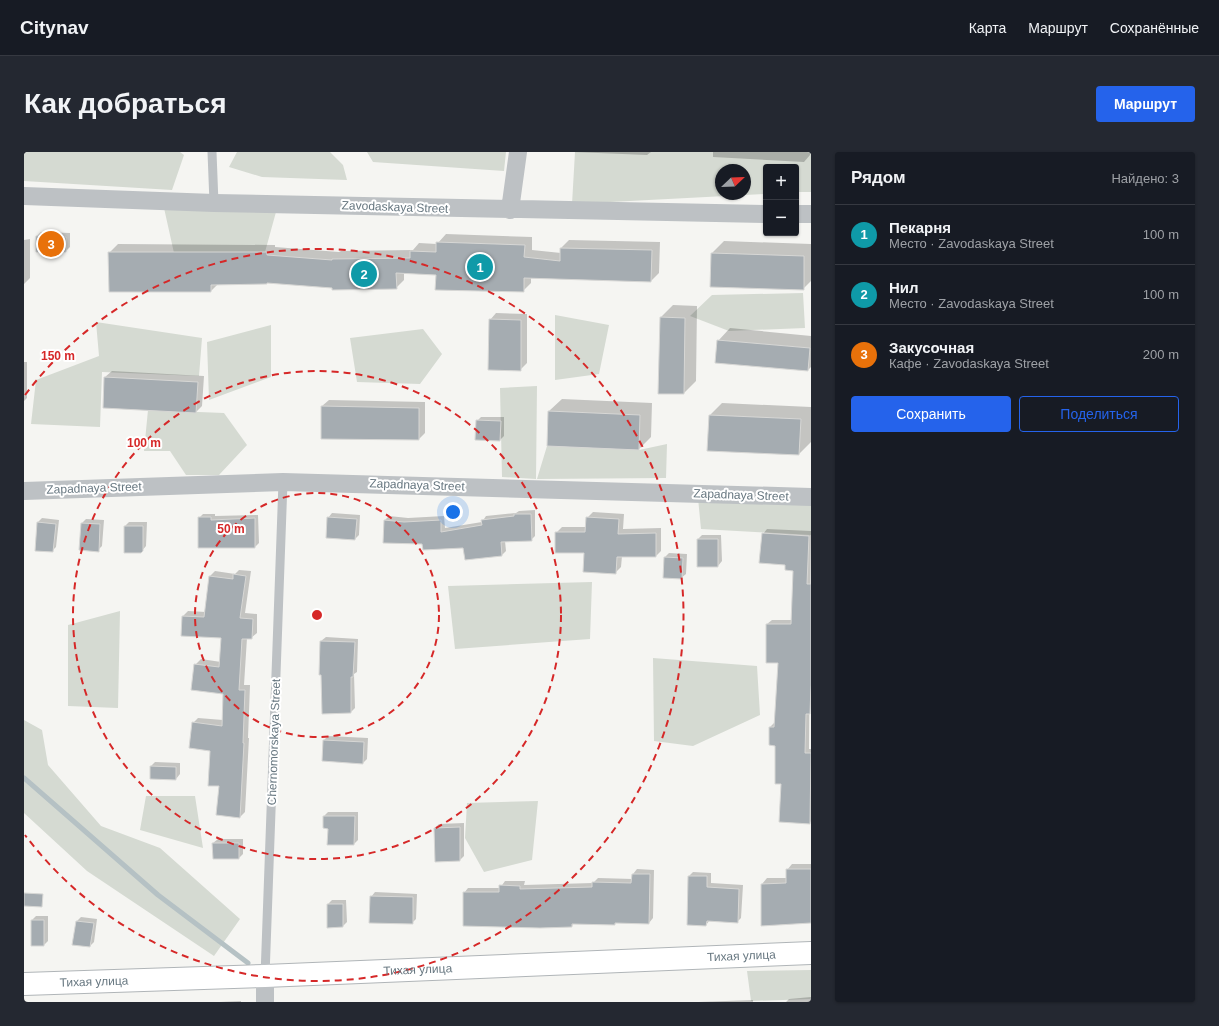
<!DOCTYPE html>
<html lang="ru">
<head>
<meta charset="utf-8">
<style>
  :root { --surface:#171b24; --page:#242831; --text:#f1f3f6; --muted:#9ea1a6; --line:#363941; --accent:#2563eb }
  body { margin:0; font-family:Arial,sans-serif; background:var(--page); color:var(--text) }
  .controls { position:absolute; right:12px; top:12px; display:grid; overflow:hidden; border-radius:4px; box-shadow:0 1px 3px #0004 }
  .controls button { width:36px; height:36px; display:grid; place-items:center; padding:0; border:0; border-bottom:1px solid var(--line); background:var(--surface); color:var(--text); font:20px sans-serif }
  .compass { position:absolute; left:691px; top:12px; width:36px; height:36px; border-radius:50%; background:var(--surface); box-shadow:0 1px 3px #0004; rotate:67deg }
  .you { position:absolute; left:429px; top:360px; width:14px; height:14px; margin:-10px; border:3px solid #fff; border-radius:50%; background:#1a73e8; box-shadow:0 0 0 6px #1a73e833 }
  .badge { display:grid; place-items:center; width:26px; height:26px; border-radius:50%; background:var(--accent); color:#fff; font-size:13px; font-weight:700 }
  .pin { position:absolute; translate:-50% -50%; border:2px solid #fff; box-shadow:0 1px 4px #0006 }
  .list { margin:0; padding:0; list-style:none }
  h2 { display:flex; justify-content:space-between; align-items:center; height:52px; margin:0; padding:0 16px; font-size:17px }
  h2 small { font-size:13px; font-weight:400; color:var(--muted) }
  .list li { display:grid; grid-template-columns:26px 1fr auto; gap:12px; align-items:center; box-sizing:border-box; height:60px; padding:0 16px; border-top:1px solid var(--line) }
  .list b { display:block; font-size:15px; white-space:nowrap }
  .list p { margin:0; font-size:13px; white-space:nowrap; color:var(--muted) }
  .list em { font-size:13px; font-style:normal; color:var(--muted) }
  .actions { display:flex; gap:8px; padding:12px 16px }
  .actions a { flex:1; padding:9px 0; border:1px solid var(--accent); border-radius:4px; text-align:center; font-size:14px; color:var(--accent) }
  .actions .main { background:var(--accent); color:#fff }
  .map { position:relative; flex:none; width:787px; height:850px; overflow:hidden; border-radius:4px }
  header { display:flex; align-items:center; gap:24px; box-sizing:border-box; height:56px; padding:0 20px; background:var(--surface); border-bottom:1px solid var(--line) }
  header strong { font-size:19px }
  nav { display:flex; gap:22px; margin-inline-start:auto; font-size:14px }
  .intro { display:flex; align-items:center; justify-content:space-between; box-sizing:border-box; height:96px; padding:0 24px }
  h1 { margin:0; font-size:28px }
  .button { padding:10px 18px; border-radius:4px; background:var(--accent); color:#fff; font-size:14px; font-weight:700 }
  main { display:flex; gap:24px; padding:0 24px }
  aside { flex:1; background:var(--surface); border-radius:4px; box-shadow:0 1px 3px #0004 }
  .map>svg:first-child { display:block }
  .green { fill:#d5dad2; fill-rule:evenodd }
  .shadow { fill:#0003 }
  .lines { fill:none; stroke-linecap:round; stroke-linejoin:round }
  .stream { stroke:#b5c1c4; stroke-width:5 }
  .building { fill:#a5acb1; stroke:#d7d7d5 }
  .primary-casing { stroke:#b0b5b8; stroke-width:24 }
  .lane { stroke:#bdc1c4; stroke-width:9 }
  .street { stroke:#bdc1c4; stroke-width:18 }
  .primary { stroke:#fff; stroke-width:22 }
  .ring { fill:none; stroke:#d62828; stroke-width:2; stroke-dasharray:7 5 }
  .labels { text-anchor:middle; stroke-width:4; stroke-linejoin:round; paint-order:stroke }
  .street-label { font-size:12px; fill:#677780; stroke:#fff }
  .centre { fill:#d62828; stroke:#fff; stroke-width:2 }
  .ring-label { font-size:12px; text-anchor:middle; font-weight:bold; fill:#d62828; stroke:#fff; stroke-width:4; stroke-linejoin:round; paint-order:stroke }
</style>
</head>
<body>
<header>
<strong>Citynav</strong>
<nav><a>Карта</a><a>Маршрут</a><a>Сохранённые</a></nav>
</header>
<div class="intro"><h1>Как добраться</h1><a class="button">Маршрут</a></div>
<main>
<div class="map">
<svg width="787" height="850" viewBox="0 0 787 850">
  <rect width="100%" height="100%" fill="#f5f5f2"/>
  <path class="green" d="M 0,0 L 156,0 L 160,3 L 148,38 L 0,29 Z
    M 213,0 L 306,0 L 319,13 L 323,28 L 238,25 L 205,15 Z
    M 343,0 L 482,0 L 480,19 L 349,10 Z
    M 551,0 L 787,0 L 787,40 L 772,40 L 772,15 L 742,15 L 742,42 L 548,52 ZM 697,18 L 721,18 L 721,42 L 697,42 Z
    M 140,56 L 252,60 L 241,100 L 150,101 Z
    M 779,141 L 781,176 L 705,179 L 666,164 L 688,143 Z
    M 531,163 L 585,173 L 575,222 L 531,228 Z
    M 72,170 L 178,186 L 175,224 L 78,220 L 76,275 L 7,272 L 12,228 L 75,204 Z
    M 247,173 L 247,225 L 185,248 L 183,190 Z
    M 399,177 L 418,202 L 396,232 L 333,230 L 326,186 Z
    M 513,234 L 512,327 L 478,325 L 476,236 Z
    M 124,258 L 200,261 L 223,293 L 195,323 L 162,323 L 146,299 L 120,299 Z
    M 643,292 L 642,326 L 513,327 L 523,294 L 615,298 Z
    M 674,346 L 787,349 L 787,383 L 677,377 Z
    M 568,430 L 566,487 L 431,497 L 424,434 Z
    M 96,459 L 94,556 L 44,554 L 44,473 Z
    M 629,506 L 733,514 L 736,563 L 669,594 L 630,589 Z
    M 0,568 L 18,578 L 24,613 L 77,674 L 136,696 L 216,767 L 190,804 L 63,719 L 0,661 Z
    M 122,644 L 171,644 L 179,696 L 116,678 Z
    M 514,649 L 508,708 L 460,720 L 441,686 L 443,651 Z
    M 787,818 L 787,847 L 727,849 L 723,819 Z"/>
  <path class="shadow" d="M 549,0 L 627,0 L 623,3 Z
    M 689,0 L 786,0 L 786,3 L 780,10 L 689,5 Z
    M 17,80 L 46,81 L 46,95 L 42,99 L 13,84 Z
    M 422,82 L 508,85 L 508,98 L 537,101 L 537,96 L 545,88 L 636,90 L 635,121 L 627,129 L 507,125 L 507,131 L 499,139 L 413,122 L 380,120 L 380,128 L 372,136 L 309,135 L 244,130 L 194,132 L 187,139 L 85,101 L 94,92 L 251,93 L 251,95 L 315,100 L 317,99 L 389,98 L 395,91 L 413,92 Z
    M 6,87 L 6,126 L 0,132 L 0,88 Z
    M 700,89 L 787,92 L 787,129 L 779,137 L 688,101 Z
    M 649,153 L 673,154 L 672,229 L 660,241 L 637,165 Z
    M 472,161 L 503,162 L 503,211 L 496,218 L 466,168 Z
    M 706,176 L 787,184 L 787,215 L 784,218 L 694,189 Z
    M 0,210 L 3,210 L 3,246 L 0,249 Z
    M 88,219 L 180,224 L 178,254 L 172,260 L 81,225 Z
    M 538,247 L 628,251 L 627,285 L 615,297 L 525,259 Z
    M 305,248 L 401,250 L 401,281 L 395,287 L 298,254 Z
    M 698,251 L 787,255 L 787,290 L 775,302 L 686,263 Z
    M 457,265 L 480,265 L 480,284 L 476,288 L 453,269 Z
    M 511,358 L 511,384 L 507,388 L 481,389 L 482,399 L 478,403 L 440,395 L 399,391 L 361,368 L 365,364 L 384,366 L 420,364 L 421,376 L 458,370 L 462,364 L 492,361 L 495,359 Z
    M 569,360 L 600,362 L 599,377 L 637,376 L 637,399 L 632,404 L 598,404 L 597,415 L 591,421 L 532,381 L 538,375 L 563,375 L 563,366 Z
    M 308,361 L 336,363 L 335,383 L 331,387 L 304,366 Z
    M 179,362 L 191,362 L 191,364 L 234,363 L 235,391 L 231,395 L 175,366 Z
    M 18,366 L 35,368 L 32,395 L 28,399 L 14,370 Z
    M 62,367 L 80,368 L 78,394 L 74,398 L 58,371 Z
    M 105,370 L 123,370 L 122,394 L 117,400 L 101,374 Z
    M 743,377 L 787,379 L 785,597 L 787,597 L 787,669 L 786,671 L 758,631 L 752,593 L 746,575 L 751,570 L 755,510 L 743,472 L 748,468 L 768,468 L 770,418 L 762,412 L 739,382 Z
    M 678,383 L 697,383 L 698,409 L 694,414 L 674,414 L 674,387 Z
    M 645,401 L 663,402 L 662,422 L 657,426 L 641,405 Z
    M 215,418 L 227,419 L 221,461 L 233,462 L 233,481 L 227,486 L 223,486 L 220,533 L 226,533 L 224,586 L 225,586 L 221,660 L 216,665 L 196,633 L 187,598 L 169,571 L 174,566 L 199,568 L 200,541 L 171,513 L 177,507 L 197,510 L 198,485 L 159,464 L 164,459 L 182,460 L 186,424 L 191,419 L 211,422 Z
    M 302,485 L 334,487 L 333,520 L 330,522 L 331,556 L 327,560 L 297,489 Z
    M 304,584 L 344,586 L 343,607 L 339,611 L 300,588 Z
    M 131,610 L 156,611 L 156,622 L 152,627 L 127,614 Z
    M 304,660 L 334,660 L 334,688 L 330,692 L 305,676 L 300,664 Z
    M 440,671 L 440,704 L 436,708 L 412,709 L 411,676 L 415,672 Z
    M 194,687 L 219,687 L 219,702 L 215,706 L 189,691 Z
    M 768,712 L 787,712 L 787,770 L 738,732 L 743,726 L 763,726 L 763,718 Z
    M 613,717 L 630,718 L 629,766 L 625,771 L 593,770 L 591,772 L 550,771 L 548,774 L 440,741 L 444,736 L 476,736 L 481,729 L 501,729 L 500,733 L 569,731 L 574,726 L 609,727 L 609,722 Z
    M 669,720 L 687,721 L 687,731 L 719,733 L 717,766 L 713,770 L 686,768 L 682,773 L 665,724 Z
    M 351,740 L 393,742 L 392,767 L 388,771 L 347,745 Z
    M 308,748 L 322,748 L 323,770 L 319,774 L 304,752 Z
    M 12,764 L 24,764 L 24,789 L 20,793 L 8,768 Z
    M 57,765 L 73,767 L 70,790 L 66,794 L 50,792 L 53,769 Z
    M 787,845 L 787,850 L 762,850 L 765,847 Z
    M 729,848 L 729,850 L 674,850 Z
    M 217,849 L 217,850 L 195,850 Z"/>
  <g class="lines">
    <path class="stream" d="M 0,626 L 134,743 L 224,811"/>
  </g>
  <path class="building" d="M 12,84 L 42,85 L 42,100 L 12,100 Z
    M 412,90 L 501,93 L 500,105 L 536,109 L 536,96 L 628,98 L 627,130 L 500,126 L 500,140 L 411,138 L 412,123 L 372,121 L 373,137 L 308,138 L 308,136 L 243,131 L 243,132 L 187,133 L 187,140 L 85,140 L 84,100 L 243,100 L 243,103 L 308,108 L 308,107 L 386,106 L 386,99 L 412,100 Z
    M 687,101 L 780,104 L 780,138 L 686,135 Z
    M 636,165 L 661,166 L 660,242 L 634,242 Z
    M 465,167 L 497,168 L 497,219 L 464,218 Z
    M 693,188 L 786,196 L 784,219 L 691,211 Z
    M 80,225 L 174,230 L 172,261 L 79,256 Z
    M 297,254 L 395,256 L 395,288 L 297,287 Z
    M 524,259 L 616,263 L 615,298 L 523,294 Z
    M 685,263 L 777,267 L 775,303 L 683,299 Z
    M 452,268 L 477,269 L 476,289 L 451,288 Z
    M 490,362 L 507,362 L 508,389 L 477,390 L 478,404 L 441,408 L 439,396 L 399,398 L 398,392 L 359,391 L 360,368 L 380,370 L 417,368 L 417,380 L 458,373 L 457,368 L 490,364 Z
    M 174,365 L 187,365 L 187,368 L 231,366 L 231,396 L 174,396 Z
    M 303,365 L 333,367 L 331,388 L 302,386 Z
    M 562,365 L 595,367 L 594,382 L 632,381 L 632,405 L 593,405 L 592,422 L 559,420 L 560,401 L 531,401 L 531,380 L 561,380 Z
    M 13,370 L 32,372 L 29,400 L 11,399 Z
    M 57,371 L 76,372 L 75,400 L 55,398 Z
    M 100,374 L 119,374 L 119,399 L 117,401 L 100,401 Z
    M 738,381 L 785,384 L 783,432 L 787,432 L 787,533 L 786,562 L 782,562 L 781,601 L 787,601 L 786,672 L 755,670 L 757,632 L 751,632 L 751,594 L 745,593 L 745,575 L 750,575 L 754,511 L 742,511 L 742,472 L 767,472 L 769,419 L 761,418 L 761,413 L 735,411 Z
    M 673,387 L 694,387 L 694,415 L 673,415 Z
    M 640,405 L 659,406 L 658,427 L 639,426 Z
    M 209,422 L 222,424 L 216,466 L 229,467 L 228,487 L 218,487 L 215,538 L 221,538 L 219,591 L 220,591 L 216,666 L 192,663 L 195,634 L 184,634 L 186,599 L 165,596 L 168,570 L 198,574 L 199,542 L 167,538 L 170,512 L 195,515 L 197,486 L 157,484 L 158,464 L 180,465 L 185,424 L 209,427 Z
    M 296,489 L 331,490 L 329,525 L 327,525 L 327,561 L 298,562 L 297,523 L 295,523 Z
    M 299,588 L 340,590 L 339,612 L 298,609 Z
    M 126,614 L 152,615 L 152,628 L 126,627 Z
    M 299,664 L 331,664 L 330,693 L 303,693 L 304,677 L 299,676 Z
    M 436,675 L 436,709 L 411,710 L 410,676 Z
    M 188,691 L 215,691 L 215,707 L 189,707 Z
    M 762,717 L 787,717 L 787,771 L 737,774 L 737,732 L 762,731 Z
    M 608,722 L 626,722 L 625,772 L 591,771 L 591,773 L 548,772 L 548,775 L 516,776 L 439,774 L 439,740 L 475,740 L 475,733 L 496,734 L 496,737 L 568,735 L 568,730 L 607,731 Z
    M 664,724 L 683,724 L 683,735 L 715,737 L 714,771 L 683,769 L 682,774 L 663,773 Z
    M 0,741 L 19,742 L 18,755 L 0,754 Z
    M 346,744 L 389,745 L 389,772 L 345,771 Z
    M 303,752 L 319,752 L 319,775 L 303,776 Z
    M 7,768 L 20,768 L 20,794 L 7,794 Z
    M 52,769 L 70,771 L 66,795 L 48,793 Z"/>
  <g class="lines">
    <defs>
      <g id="primary">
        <path id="s1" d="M 0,832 L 241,824 L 787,801"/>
      </g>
    </defs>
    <use href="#primary" class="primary-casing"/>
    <path class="lane" d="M 188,0 L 190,51
      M 241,824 L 259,330"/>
    <path class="street" d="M 0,44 L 190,51 L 742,62
      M 486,58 L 494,0
      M 772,62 L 787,62
      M 0,339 L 259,330 L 787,345
      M 241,850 L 241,824"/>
    <use href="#primary" class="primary"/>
  </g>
  <g class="ring">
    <circle cx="293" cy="463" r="122"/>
    <circle cx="293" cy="463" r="244"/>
    <path d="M1 243A366 366 0 1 1 1 683"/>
  </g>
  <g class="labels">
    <g class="street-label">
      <text transform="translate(371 55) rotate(2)" y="4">Zavodaskaya Street</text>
      <text transform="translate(393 333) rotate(2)" y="4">Zapadnaya Street</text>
      <text transform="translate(70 336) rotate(-2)" y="4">Zapadnaya Street</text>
      <text transform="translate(717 343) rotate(2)" y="4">Zapadnaya Street</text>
      <text transform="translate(250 590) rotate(-88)" y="4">Chernomorskaya Street</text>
      <text dy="4" stroke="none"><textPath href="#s1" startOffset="718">Тихая улица</textPath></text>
      <text dy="4" stroke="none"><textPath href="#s1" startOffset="394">Тихая улица</textPath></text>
      <text dy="4" stroke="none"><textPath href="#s1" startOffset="70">Тихая улица</textPath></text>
    </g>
  </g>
  <circle cx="293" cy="463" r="6" class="centre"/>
  <g class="ring-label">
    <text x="34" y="208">150 m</text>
    <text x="120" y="295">100 m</text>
    <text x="207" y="381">50 m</text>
  </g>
</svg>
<div class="controls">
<button>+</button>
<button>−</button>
</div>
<svg class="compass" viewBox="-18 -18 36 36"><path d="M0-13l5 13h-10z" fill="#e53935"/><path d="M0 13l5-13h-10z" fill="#9ea1a6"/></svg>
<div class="you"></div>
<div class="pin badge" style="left:456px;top:115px;background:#0f9aa8">1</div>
<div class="pin badge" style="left:340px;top:122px;background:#0f9aa8">2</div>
<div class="pin badge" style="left:27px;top:92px;background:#e8710a">3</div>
</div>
<aside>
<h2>Рядом<small>Найдено: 3</small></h2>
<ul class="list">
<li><span class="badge" style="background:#0f9aa8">1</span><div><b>Пекарня</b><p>Место · Zavodaskaya Street</p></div><em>100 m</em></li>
<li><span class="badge" style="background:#0f9aa8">2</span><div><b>Нил</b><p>Место · Zavodaskaya Street</p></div><em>100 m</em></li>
<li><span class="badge" style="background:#e8710a">3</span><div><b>Закусочная</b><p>Кафе · Zavodaskaya Street</p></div><em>200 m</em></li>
</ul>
<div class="actions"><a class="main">Сохранить</a><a>Поделиться</a></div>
</aside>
</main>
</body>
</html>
